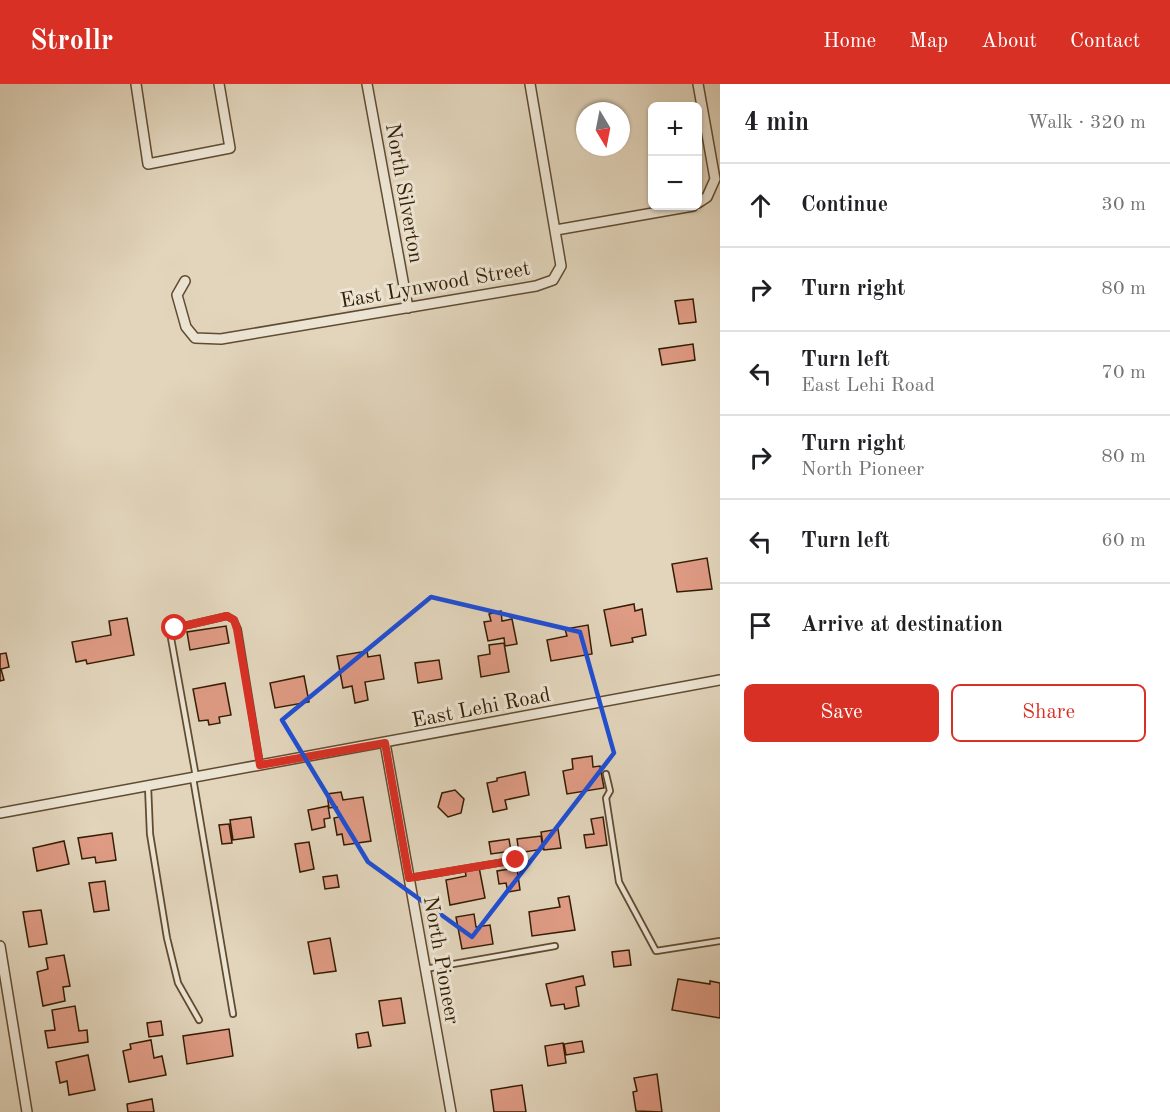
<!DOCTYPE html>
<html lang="en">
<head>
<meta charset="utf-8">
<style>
  :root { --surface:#fff; --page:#f2f2f2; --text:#202124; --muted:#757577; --line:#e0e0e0; --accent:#d93025 }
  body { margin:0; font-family:"Old Standard TT",serif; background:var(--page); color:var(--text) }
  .controls { position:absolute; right:18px; top:18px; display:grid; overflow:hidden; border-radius:9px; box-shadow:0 2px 4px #0004 }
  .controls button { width:54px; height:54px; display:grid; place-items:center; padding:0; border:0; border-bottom:2px solid var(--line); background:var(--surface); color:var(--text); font:30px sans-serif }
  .compass { position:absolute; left:576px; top:18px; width:54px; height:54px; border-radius:50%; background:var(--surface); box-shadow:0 2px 4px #0004; rotate:170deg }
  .stop { position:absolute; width:18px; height:18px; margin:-14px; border:4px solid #d93025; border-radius:50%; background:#fff }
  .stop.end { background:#d93025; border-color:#fff; box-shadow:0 2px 6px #0008 }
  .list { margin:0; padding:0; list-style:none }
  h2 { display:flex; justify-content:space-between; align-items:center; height:78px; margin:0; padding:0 24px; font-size:26px }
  h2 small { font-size:20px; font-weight:400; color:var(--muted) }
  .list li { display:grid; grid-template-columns:39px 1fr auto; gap:18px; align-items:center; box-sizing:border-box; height:84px; padding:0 24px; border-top:2px solid var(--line) }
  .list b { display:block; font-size:22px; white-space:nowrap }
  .list p { margin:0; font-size:20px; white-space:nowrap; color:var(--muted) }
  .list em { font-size:20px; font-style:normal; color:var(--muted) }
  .actions { display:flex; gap:12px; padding:18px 24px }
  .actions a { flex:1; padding:14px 0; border:2px solid var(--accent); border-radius:9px; text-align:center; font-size:21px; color:var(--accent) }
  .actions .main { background:var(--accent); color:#fff }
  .icon { flex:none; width:33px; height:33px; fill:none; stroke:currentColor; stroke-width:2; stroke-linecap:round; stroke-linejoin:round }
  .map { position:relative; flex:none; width:720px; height:1028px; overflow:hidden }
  header { display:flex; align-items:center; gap:36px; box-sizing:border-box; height:84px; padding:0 30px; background:var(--accent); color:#fff }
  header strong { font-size:28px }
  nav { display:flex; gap:33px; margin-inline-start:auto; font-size:21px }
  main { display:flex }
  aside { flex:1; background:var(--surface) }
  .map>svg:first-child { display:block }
  .building { fill:#df9b84; stroke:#341d03; stroke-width:1.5 }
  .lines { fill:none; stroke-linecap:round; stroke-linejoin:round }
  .lane-casing { stroke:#604b31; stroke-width:8 }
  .street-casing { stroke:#604b31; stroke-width:12 }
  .lane { stroke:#ece4d3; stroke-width:4.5 }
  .street { stroke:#ece4d3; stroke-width:9 }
  .route { stroke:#d93025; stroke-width:8 }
  .marked { fill:none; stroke:#1d4ed8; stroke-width:4.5; stroke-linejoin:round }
  .labels { text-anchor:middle; stroke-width:6; stroke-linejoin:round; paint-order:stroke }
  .street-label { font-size:21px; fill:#341d03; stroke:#ece4d3 }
</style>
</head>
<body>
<header>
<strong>Strollr</strong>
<nav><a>Home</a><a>Map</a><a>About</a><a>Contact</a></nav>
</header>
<main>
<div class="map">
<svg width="720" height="1028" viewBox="0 0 720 1028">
  <rect width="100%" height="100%" fill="#e2d5bc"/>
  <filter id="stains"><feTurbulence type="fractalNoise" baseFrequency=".00333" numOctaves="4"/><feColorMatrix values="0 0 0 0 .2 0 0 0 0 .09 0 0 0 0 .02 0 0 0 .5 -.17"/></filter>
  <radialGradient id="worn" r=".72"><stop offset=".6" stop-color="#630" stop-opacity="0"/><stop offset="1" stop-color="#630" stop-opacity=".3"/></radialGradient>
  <path class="building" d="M 693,215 L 696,238 L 679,240 L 675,217 Z
    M 693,260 L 695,276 L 662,281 L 659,265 Z
    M 707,474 L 712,505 L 677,508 L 672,480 Z
    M 634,520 L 635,527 L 642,525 L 646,551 L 632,554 L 633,558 L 611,562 L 604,526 Z
    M 501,527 L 502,537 L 512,535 L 517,560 L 505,562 L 504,554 L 488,557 L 484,538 L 491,537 L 489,530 Z
    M 127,534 L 134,571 L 87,580 L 86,576 L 76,578 L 72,558 L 111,551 L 109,537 Z
    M 588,541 L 592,570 L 551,577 L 547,556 L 567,552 L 565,545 Z
    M 226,542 L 229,559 L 190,566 L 187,548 Z
    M 504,559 L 509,588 L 481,593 L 478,572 L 490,570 L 489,561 Z
    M 367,567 L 368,573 L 380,571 L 384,595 L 365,598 L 368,616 L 355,619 L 352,602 L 343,604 L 337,572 Z
    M 6,569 L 9,583 L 1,585 L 4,596 L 0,597 L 0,570 Z
    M 439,576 L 442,595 L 418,599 L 415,579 Z
    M 304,592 L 309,618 L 275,624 L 270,599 Z
    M 225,599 L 231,631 L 219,633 L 220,639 L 209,641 L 208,636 L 199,637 L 193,605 Z
    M 592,672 L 593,683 L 600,682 L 604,704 L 567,710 L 563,687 L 573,685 L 572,675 Z
    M 525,688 L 529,711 L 505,716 L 507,725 L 493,728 L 487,699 L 497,697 L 497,694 Z
    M 455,706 L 464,715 L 461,729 L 448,733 L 438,723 L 442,709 Z
    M 341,708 L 343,716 L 363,713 L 371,757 L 344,761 L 342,750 L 337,751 L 334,734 L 339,733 L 337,723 L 329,724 L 327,710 Z
    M 328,722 L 330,734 L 324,735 L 325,743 L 312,746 L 308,726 Z
    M 251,733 L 254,753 L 233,756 L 230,736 Z
    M 603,733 L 607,761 L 586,764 L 584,751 L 594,750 L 591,735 Z
    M 229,740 L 232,759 L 222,760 L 219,741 Z
    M 558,745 L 561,764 L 544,766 L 541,748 Z
    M 112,749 L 116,776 L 96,779 L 95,773 L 82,775 L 78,754 Z
    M 541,752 L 543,765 L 519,769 L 517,755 Z
    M 509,755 L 511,767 L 491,770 L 489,758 Z
    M 64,757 L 69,780 L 37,787 L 33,764 Z
    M 309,758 L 314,785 L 300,788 L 295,760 Z
    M 479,783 L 485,814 L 450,821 L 446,796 L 466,792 L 465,786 Z
    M 517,784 L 520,806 L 508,808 L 506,799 L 499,800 L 497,787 Z
    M 337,791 L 339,803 L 325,805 L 323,793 Z
    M 105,797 L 109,826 L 94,828 L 89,799 Z
    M 569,812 L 575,846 L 532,852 L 529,828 L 560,823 L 558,814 Z
    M 41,826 L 47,860 L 29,863 L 23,828 Z
    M 474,830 L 476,843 L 490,841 L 493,860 L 462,865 L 456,833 Z
    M 330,854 L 336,887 L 314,890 L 308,858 Z
    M 629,866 L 631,881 L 614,883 L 612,868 Z
    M 64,871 L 70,902 L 63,903 L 65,917 L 43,922 L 37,888 L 48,885 L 46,874 Z
    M 583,892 L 585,901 L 576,903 L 579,922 L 565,925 L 564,920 L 551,922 L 546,900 Z
    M 678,895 L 710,900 L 710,897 L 720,899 L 720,934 L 672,926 Z
    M 401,914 L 405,939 L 383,942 L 379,917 Z
    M 75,922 L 79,947 L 87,946 L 88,958 L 48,964 L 45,947 L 55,946 L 52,926 Z
    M 161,937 L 163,951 L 149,953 L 147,939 Z
    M 229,945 L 233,972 L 187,980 L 183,952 Z
    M 368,948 L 371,962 L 358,964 L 356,950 Z
    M 151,956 L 154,974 L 162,972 L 166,991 L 129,998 L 123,967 L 131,965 L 130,960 Z
    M 582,957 L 584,968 L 566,971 L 564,960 Z
    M 563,959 L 566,979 L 548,982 L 545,962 Z
    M 88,971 L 95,1006 L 69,1011 L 67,997 L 60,999 L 56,978 Z
    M 657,990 L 662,1028 L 636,1027 L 633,1008 L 637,1007 L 634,994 Z
    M 522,1001 L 526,1028 L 494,1028 L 491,1006 Z
    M 152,1015 L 154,1028 L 128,1028 L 127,1020 Z"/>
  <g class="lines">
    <defs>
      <path id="lane" d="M 606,690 L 610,707 L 606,714 L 619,798 L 656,867 L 720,857
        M 196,693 L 171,554 L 175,544 L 227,532 L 234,536 L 238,545 L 260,680
        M 193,694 L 233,930
        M 148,702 L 150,750 L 167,854 L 178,899 L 199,936
        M 409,794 L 516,776
        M 425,885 L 555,862"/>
      <path id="street" d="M 136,0 L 148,80 L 230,64 L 219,0
        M 367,0 L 408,224
        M 698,119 L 707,113 L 715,95 L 698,0
        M 556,146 L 693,122
        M 185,197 L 177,211 L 186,243 L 195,254 L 221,255 L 536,202 L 553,196 L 561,182 L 530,0
        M 385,659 L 451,1028
        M 0,729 L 720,596
        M 0,862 L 27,1028"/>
    </defs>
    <use href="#lane" class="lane-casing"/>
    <use href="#street" class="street-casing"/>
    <use href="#lane" class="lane"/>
    <use href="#street" class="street"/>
  </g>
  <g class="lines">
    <path class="route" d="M 175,544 L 227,532 L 234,536 L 237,545 L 260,681 L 385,659 L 409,794 L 516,776"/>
  </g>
  <path class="marked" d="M 431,513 L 580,548 L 614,669 L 472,853 L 368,778 L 282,636 Z"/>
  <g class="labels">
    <g class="street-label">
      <text transform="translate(405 109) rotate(80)" y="7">North Silverton</text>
      <text transform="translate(435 200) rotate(-10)" y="7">East Lynwood Street</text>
      <text transform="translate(481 623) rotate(-11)" y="7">East Lehi Road</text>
      <text transform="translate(442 876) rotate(80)" y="7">North Pioneer</text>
    </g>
  </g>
  <rect width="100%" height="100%" filter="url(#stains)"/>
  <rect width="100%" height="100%" fill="url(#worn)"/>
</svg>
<div class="controls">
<button>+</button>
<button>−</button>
</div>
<svg class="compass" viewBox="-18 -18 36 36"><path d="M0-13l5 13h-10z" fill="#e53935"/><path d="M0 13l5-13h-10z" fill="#757577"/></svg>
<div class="stop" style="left:175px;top:544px"></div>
<div class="stop end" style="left:516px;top:776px"></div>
</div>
<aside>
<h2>4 min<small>Walk · 320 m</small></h2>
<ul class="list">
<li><svg class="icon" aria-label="ahead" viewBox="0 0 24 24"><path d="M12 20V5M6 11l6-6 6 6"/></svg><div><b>Continue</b></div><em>30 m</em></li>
<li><svg class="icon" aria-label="right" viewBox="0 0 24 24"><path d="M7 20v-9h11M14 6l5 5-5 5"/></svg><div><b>Turn right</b></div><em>80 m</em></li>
<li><svg class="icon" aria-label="left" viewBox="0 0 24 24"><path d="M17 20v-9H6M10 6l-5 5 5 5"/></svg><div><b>Turn left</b><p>East Lehi Road</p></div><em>70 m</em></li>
<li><svg class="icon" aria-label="right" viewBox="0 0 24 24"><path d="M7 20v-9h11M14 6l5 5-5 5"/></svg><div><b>Turn right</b><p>North Pioneer</p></div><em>80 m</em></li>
<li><svg class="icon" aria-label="left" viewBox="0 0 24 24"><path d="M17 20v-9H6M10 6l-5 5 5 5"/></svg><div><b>Turn left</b></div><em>60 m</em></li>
<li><svg class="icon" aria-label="arrive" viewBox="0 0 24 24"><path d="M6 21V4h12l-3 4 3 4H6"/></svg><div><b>Arrive at destination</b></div></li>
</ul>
<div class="actions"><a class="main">Save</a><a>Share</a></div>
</aside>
</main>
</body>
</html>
